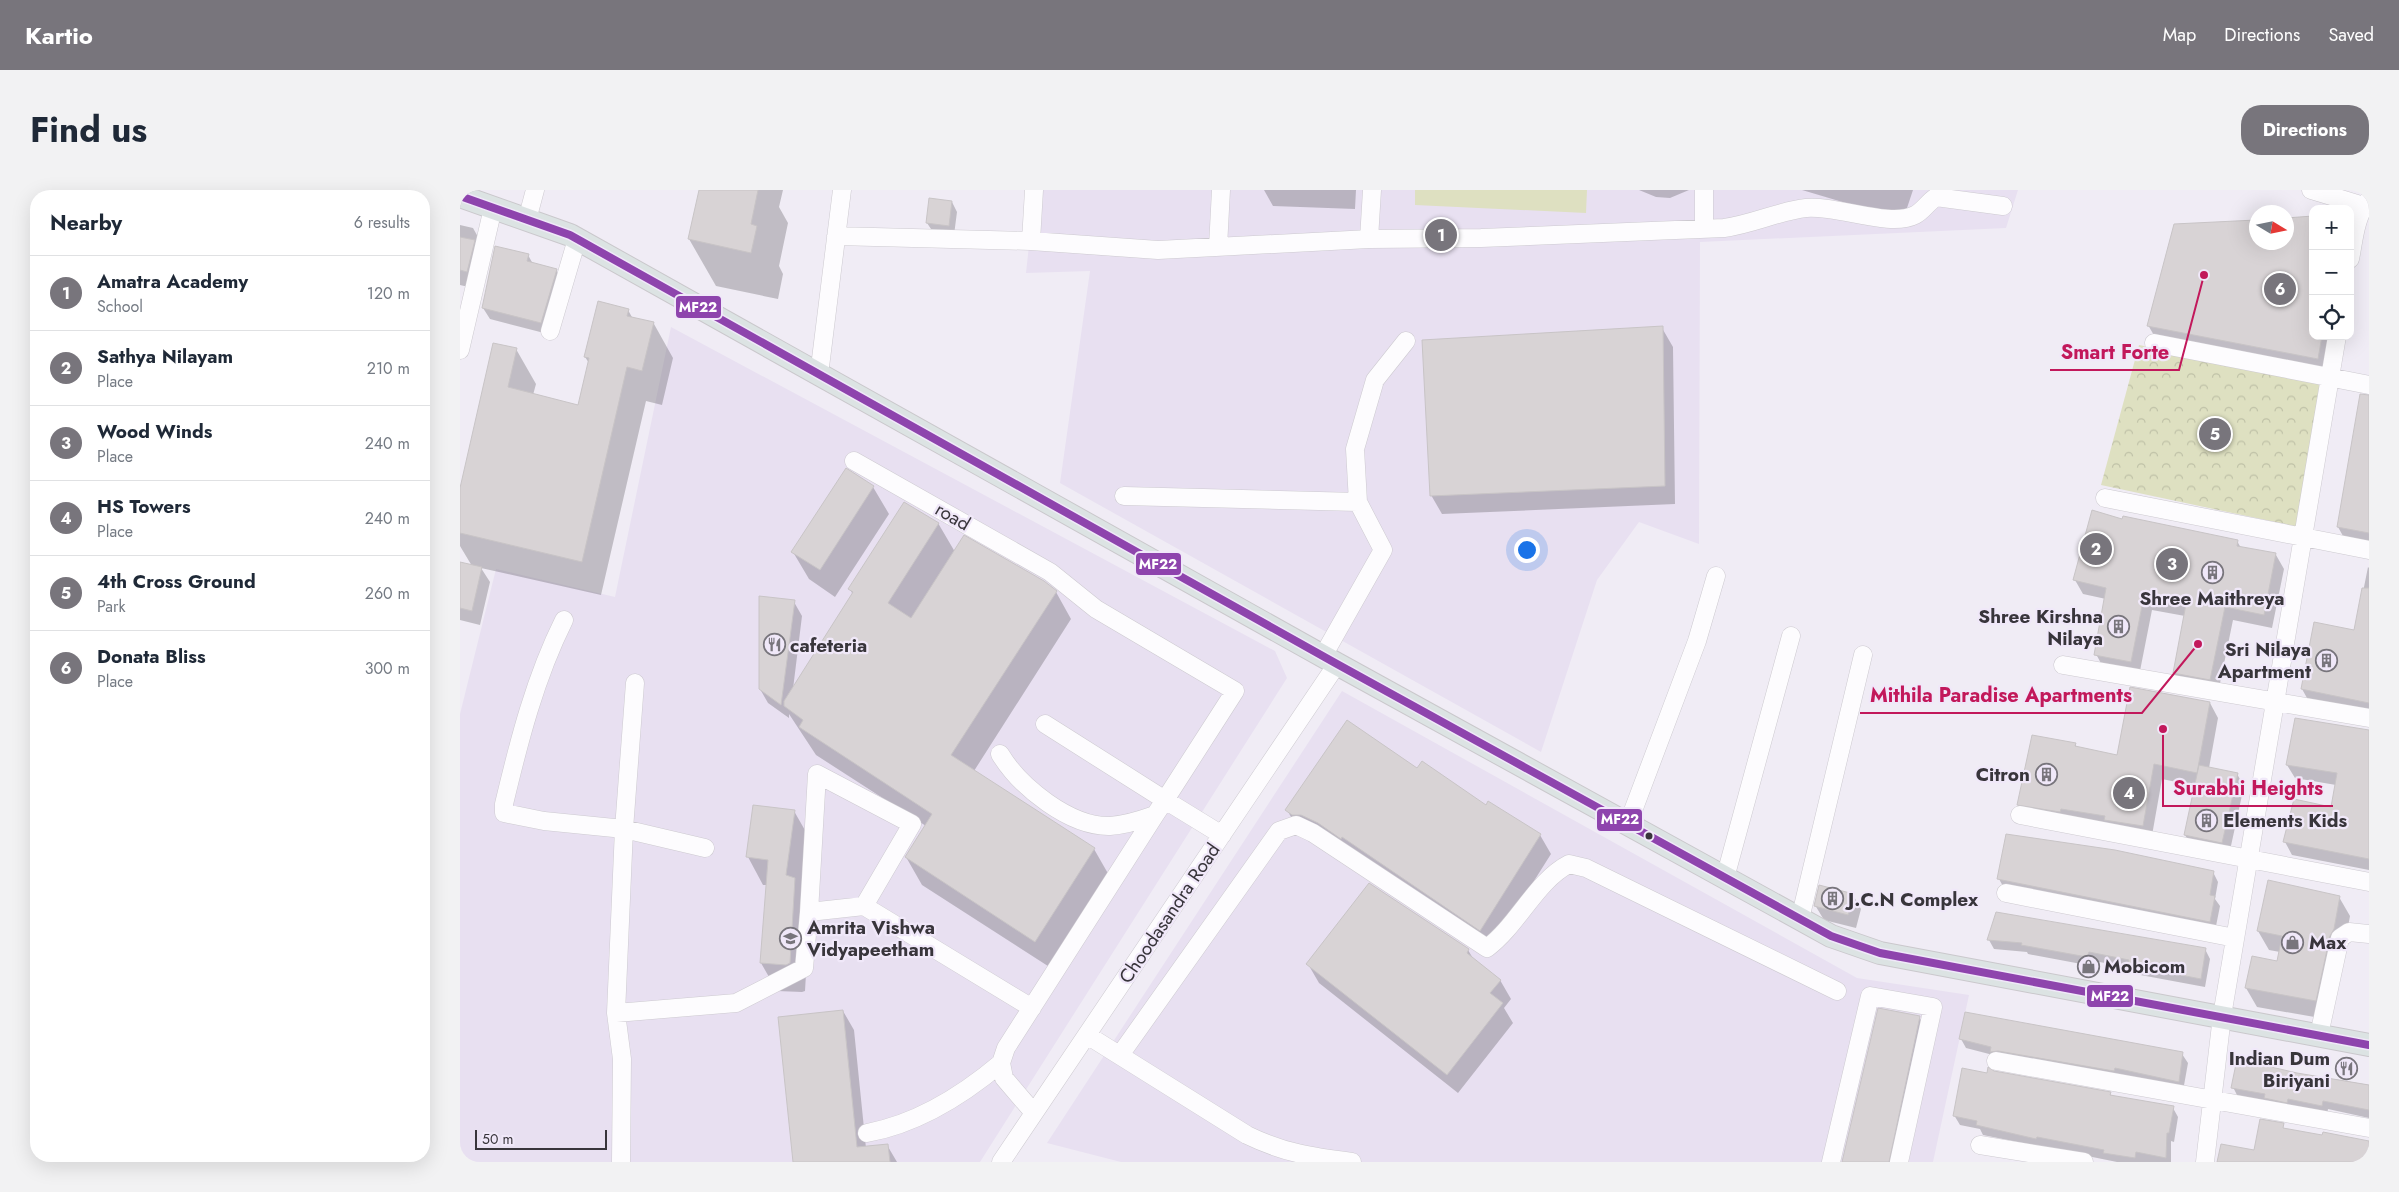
<!DOCTYPE html>
<html lang="en">
<head>
<meta charset="utf-8">
<style>
  :root { --surface:#fff; --page:#f2f2f3; --text:#1f2937; --muted:#747a83; --line:#e0e1e3; --accent:#78757c }
  body { margin:0; font-family:Jost,sans-serif; background:var(--page); color:var(--text) }
  .controls { position:absolute; right:15px; top:15px; display:grid; overflow:hidden; border-radius:10px; box-shadow:0 5px 20px #0002 }
  .controls button { width:45px; height:45px; display:grid; place-items:center; padding:0; border:0; border-bottom:1px solid var(--line); background:var(--surface); color:var(--text); font:25px sans-serif }
  .compass { position:absolute; left:1789px; top:15px; width:45px; height:45px; border-radius:50%; background:var(--surface); box-shadow:0 5px 20px #0002; rotate:100deg }
  .scale { position:absolute; left:15px; bottom:12px; width:132px; box-sizing:border-box; padding-left:5px; border:2px solid #38353b; border-top:0; font-size:14px; line-height:18px; white-space:nowrap; color:#38353b; -webkit-text-stroke:4px #f0e8f9; paint-order:stroke }
  .you { position:absolute; left:1066px; top:359px; width:18px; height:18px; margin:-12px; border:4px solid #fff; border-radius:50%; background:#1a73e8; box-shadow:0 0 0 8px #1a73e833 }
  .badge { display:grid; place-items:center; width:32px; height:32px; border-radius:50%; background:var(--accent); color:#fff; font-size:16px; font-weight:700 }
  .pin { position:absolute; translate:-50% -50%; border:2px solid #fff; box-shadow:0 1px 5px #0006 }
  .list { margin:0; padding:0; list-style:none }
  h2 { display:flex; justify-content:space-between; align-items:center; height:65px; margin:0; padding:0 20px; font-size:21px }
  h2 small { font-size:16px; font-weight:400; color:var(--muted) }
  .list li { display:grid; grid-template-columns:32px 1fr auto; gap:15px; align-items:center; box-sizing:border-box; height:75px; padding:0 20px; border-top:1px solid var(--line) }
  .list b { display:block; font-size:19px; white-space:nowrap }
  .list p { margin:0; font-size:16px; white-space:nowrap; color:var(--muted) }
  .list em { font-size:16px; font-style:normal; color:var(--muted) }
  .icon { flex:none; width:28px; height:28px; fill:none; stroke:currentColor; stroke-width:2; stroke-linecap:round; stroke-linejoin:round }
  .map { position:relative; flex:none; width:1909px; height:972px; overflow:hidden; border-radius:20px }
  header { display:flex; align-items:center; gap:30px; box-sizing:border-box; height:70px; padding:0 25px; background:var(--accent); color:#fff }
  header strong { font-size:24px }
  nav { display:flex; gap:28px; margin-inline-start:auto; font-size:18px }
  .intro { display:flex; align-items:center; justify-content:space-between; box-sizing:border-box; height:120px; padding:0 30px }
  h1 { margin:0; font-size:35px }
  .button { padding:12px 22px; border-radius:20px; background:var(--accent); color:#fff; font-size:18px; font-weight:700 }
  main { display:flex; gap:30px; padding:0 30px }
  aside { flex:1; background:var(--surface); border-radius:20px; box-shadow:0 5px 20px #0002 }
  .map>svg:first-child { display:block }
  .built { fill:#e8e0f1 }
  .park { fill:url(#park-crowns) }
  .pitch { fill:#dee0c1 }
  .shadow { fill:#0003 }
  .building { fill:#d8d3d5; stroke:#c8c4c6 }
  .lines { fill:none; stroke-linecap:round; stroke-linejoin:round }
  .minor-casing { stroke:#cdcad0; stroke-width:19 }
  .major-casing { stroke:#cac8cc; stroke-width:24 }
  .minor { stroke:#fdfcfe; stroke-width:18 }
  .major { stroke:#dce3e3; stroke-width:22 }
  .bus-1-casing { stroke:#f0e8f9; stroke-width:11 }
  .bus-1 { stroke:#8e44ad; stroke-width:8 }
  .bus-dot { fill:#38353b; stroke:#f0e8f9; stroke-width:2 }
  .labels { text-anchor:middle; stroke-width:4.5; stroke-linejoin:round; paint-order:stroke }
  .street-label { font-size:19px; fill:#38353b; stroke:#f0e8f9 }
  .poi-label { font-size:19px; font-weight:bold; fill:#38353b; stroke:#f0e8f9; text-anchor:start }
  .leader { fill:none; stroke:#c2185b; stroke-width:2 }
  .callout-dot { fill:#c2185b; stroke:#f0e8f9; stroke-width:2 }
  .callout-label { font-size:20px; text-anchor:middle; font-weight:bold; fill:#c2185b; stroke:#f0e8f9; stroke-width:4.5; stroke-linejoin:round; paint-order:stroke }
  .line-badge { stroke:#f0e8f9; stroke-width:2 }
  .badge-label { font-size:14px; text-anchor:middle; font-weight:bold; fill:#fff }
</style>
</head>
<body>
<header>
<strong>Kartio</strong>
<nav><a>Map</a><a>Directions</a><a>Saved</a></nav>
</header>
<div class="intro"><h1>Find us</h1><a class="button">Directions</a></div>
<main>
<aside>
<h2>Nearby<small>6 results</small></h2>
<ul class="list">
<li><span class="badge">1</span><div><b>Amatra Academy</b><p>School</p></div><em>120 m</em></li>
<li><span class="badge">2</span><div><b>Sathya Nilayam</b><p>Place</p></div><em>210 m</em></li>
<li><span class="badge">3</span><div><b>Wood Winds</b><p>Place</p></div><em>240 m</em></li>
<li><span class="badge">4</span><div><b>HS Towers</b><p>Place</p></div><em>240 m</em></li>
<li><span class="badge">5</span><div><b>4th Cross Ground</b><p>Park</p></div><em>260 m</em></li>
<li><span class="badge">6</span><div><b>Donata Bliss</b><p>Place</p></div><em>300 m</em></li>
</ul>
</aside>
<div class="map">
<svg width="1909" height="972" viewBox="0 0 1909 972">
  <defs>
    <pattern id="park-crowns" width="20" height="18" patternUnits="userSpaceOnUse" patternTransform="scale(1.25)"><rect width="20" height="18" fill="#dee0c1"/><path d="M2 6a3 3 0 1 1 6 0M12 15a3 3 0 1 1 6 0" fill="none" stroke="#bfc1a7"/></pattern>
  </defs>
  <rect width="100%" height="100%" fill="#f0ecf5"/>
  <path class="built" d="M 575,0 L 1558,0 L 1546,38 L 1240,52 L 1239,354 L 1179,332 L 1137,390 L 1081,562 L 600,293 L 630,81 L 566,83 Z
    M 211,137 L 815,461 L 827,488 L 520,972 L 0,972 L 0,524 L 36,379 L 155,407 Z
    M 882,501 L 1397,788 L 1509,805 L 1473,972 L 661,972 L 587,953 Z"/>
  <path class="park" d="M 1679,155 L 1865,192 L 1838,337 L 1641,295 Z"/>
  <path class="pitch" d="M 955,0 L 1127,0 L 1126,23 L 955,15 Z"/>
  <path class="shadow" d="M 240,0 L 323,0 L 319,17 L 328,33 L 319,76 L 323,84 L 318,109 L 256,96 L 229,49 Z
    M 804,0 L 896,0 L 895,19 L 813,16 Z
    M 1179,0 L 1229,0 L 1210,8 L 1196,7 Z
    M 1342,0 L 1453,0 L 1443,30 Z
    M 492,12 L 497,22 L 494,45 L 473,42 L 467,33 Z
    M 1796,31 L 1796,52 L 1853,146 L 1876,146 L 1868,187 L 1699,154 L 1688,135 L 1715,36 Z
    M 0,35 L 13,38 L 23,56 L 17,99 L 0,95 Z
    M 68,65 L 73,74 L 96,80 L 103,92 L 88,144 L 30,129 L 23,118 Z
    M 168,120 L 173,129 L 194,134 L 213,168 L 202,215 L 186,211 L 141,405 L 21,378 L 30,392 L 20,435 L 0,430 L 0,373 L 12,376 L 0,356 L 0,304 L 56,159 L 76,194 L 73,205 L 119,216 L 129,173 L 125,167 Z
    M 1202,138 L 1213,157 L 1215,314 L 982,324 L 971,305 Z
    M 1909,218 L 1909,358 L 1888,355 L 1878,337 Z
    M 413,297 L 429,324 L 375,407 L 349,389 L 333,362 Z
    M 1663,331 L 1777,351 L 1781,358 L 1816,365 L 1824,379 L 1812,438 L 1773,430 L 1758,503 L 1722,497 L 1714,483 L 1725,426 L 1692,420 L 1679,486 L 1644,479 L 1636,464 L 1646,409 L 1623,404 L 1615,390 Z
    M 478,333 L 495,362 L 596,402 L 611,429 L 514,581 L 634,659 L 650,687 L 591,778 L 462,695 L 446,667 L 466,636 L 356,565 L 329,524 L 329,528 L 308,513 L 300,499 L 334,412 L 342,426 L 333,499 L 393,405 L 390,399 Z
    M 1908,377 L 1909,378 L 1909,528 L 1852,517 L 1842,499 L 1855,434 L 1895,442 Z
    M 1750,513 L 1758,528 L 1749,578 L 1777,584 L 1784,596 L 1769,665 L 1732,657 L 1725,645 L 1736,596 L 1702,589 L 1691,651 L 1567,630 L 1558,615 L 1615,554 L 1617,558 L 1658,567 Z
    M 1909,542 L 1909,680 L 1832,665 L 1825,652 L 1872,618 L 1876,595 L 1835,588 L 1827,575 Z
    M 957,580 L 1026,617 L 1029,613 L 1080,645 L 1091,664 L 1031,759 L 838,639 L 827,620 Z
    M 334,621 L 350,649 L 350,716 L 345,801 L 342,802 L 317,801 L 301,773 L 308,695 L 303,695 L 288,667 Z
    M 1753,682 L 1758,692 L 1755,709 L 1760,716 L 1755,741 L 1544,698 L 1539,689 Z
    M 1393,705 L 1401,719 L 1396,738 L 1364,730 L 1355,715 Z
    M 1879,707 L 1890,726 L 1884,759 L 1866,829 L 1797,817 L 1786,798 L 1818,772 L 1820,762 L 1809,760 L 1798,741 Z
    M 1529,750 L 1745,759 L 1750,769 L 1745,797 L 1675,784 L 1672,778 L 1634,771 L 1632,776 L 1568,764 L 1567,762 L 1534,759 Z
    M 1008,760 L 1014,770 L 1040,790 L 1051,809 L 1044,818 L 1053,833 L 998,903 L 859,793 L 848,774 Z
    M 383,821 L 394,840 L 406,958 L 427,955 L 437,972 L 334,972 Z
    M 1459,827 L 1470,846 L 1443,972 L 1383,972 Z
    M 1501,849 L 1722,864 L 1728,873 L 1723,901 L 1533,865 L 1506,858 Z
    M 1534,883 L 1650,904 L 1652,906 L 1713,918 L 1718,927 L 1714,952 L 1711,951 L 1711,972 L 1657,972 L 1523,945 L 1520,939 L 1500,935 L 1494,925 L 1528,885 Z
    M 1874,889 L 1909,895 L 1909,928 L 1868,919 L 1867,925 L 1778,907 L 1773,897 L 1873,891 Z"/>
  <path class="building" d="M 239,0 L 298,0 L 291,34 L 297,36 L 291,63 L 228,49 Z
    M 469,8 L 492,11 L 489,36 L 466,33 Z
    M 1853,26 L 1853,146 L 1862,146 L 1858,169 L 1687,136 L 1714,34 L 1796,30 L 1796,52 L 1826,52 L 1826,28 Z
    M 0,47 L 15,50 L 7,82 L 0,80 Z
    M 35,56 L 69,64 L 67,71 L 97,79 L 81,133 L 22,118 Z
    M 138,111 L 169,119 L 167,126 L 194,132 L 182,181 L 167,177 L 122,372 L 0,343 L 0,298 L 33,153 L 57,158 L 48,197 L 118,215 L 129,168 L 124,167 Z
    M 1203,136 L 1205,296 L 970,306 L 962,150 Z
    M 1900,204 L 1909,205 L 1909,343 L 1877,337 Z
    M 386,278 L 414,296 L 360,380 L 331,362 Z
    M 444,312 L 479,333 L 428,413 L 451,428 L 504,345 L 584,391 L 597,401 L 491,565 L 635,658 L 575,752 L 445,667 L 472,624 L 339,537 L 343,530 L 324,516 L 324,511 L 393,402 L 388,399 Z
    M 1632,320 L 1662,329 L 1663,326 L 1778,350 L 1777,356 L 1816,363 L 1804,425 L 1765,417 L 1750,490 L 1713,483 L 1726,414 L 1684,406 L 1671,472 L 1634,465 L 1646,398 L 1613,390 Z
    M 0,372 L 22,377 L 12,421 L 0,418 Z
    M 1902,398 L 1909,398 L 1909,513 L 1841,499 L 1854,432 L 1894,440 Z
    M 299,406 L 335,410 L 321,515 L 299,499 Z
    M 1670,497 L 1750,512 L 1737,583 L 1694,574 L 1683,636 L 1644,630 L 1645,626 L 1601,619 L 1600,622 L 1557,615 L 1572,545 L 1616,553 L 1615,556 L 1657,565 Z
    M 1835,528 L 1909,540 L 1909,669 L 1823,652 L 1834,609 L 1871,617 L 1877,583 L 1826,575 Z
    M 887,530 L 957,578 L 962,571 L 1026,615 L 1028,611 L 1081,644 L 1020,741 L 882,647 L 881,649 L 858,633 L 841,625 L 832,625 L 825,620 Z
    M 1739,575 L 1778,583 L 1762,653 L 1724,645 Z
    M 293,615 L 335,620 L 326,685 L 335,688 L 330,773 L 326,775 L 300,773 L 308,670 L 286,667 Z
    M 1546,644 L 1655,660 L 1754,681 L 1750,705 L 1755,706 L 1750,732 L 1537,689 Z
    M 1808,690 L 1880,706 L 1874,739 L 1870,746 L 1856,811 L 1785,798 L 1792,766 L 1817,771 L 1822,746 L 1797,741 Z
    M 909,693 L 1009,759 L 1007,763 L 1041,790 L 1030,803 L 1043,813 L 987,885 L 846,774 Z
    M 1359,695 L 1394,704 L 1388,725 L 1354,716 Z
    M 1536,722 L 1746,758 L 1741,789 L 1668,775 L 1669,770 L 1629,762 L 1627,767 L 1561,755 L 1562,753 L 1527,750 Z
    M 1418,818 L 1460,826 L 1429,972 L 1382,972 Z
    M 383,820 L 397,957 L 428,954 L 430,972 L 333,972 L 318,827 Z
    M 1505,822 L 1723,862 L 1719,892 L 1655,878 L 1654,881 L 1538,861 L 1530,862 L 1531,857 L 1499,849 Z
    M 1777,869 L 1837,883 L 1909,895 L 1909,920 L 1863,911 L 1862,916 L 1828,909 L 1827,913 L 1804,908 L 1805,904 L 1771,898 Z
    M 1528,877 L 1534,881 L 1651,902 L 1650,905 L 1714,916 L 1709,943 L 1707,943 L 1706,968 L 1676,962 L 1675,968 L 1643,963 L 1644,960 L 1577,947 L 1576,949 L 1516,935 L 1517,931 L 1493,926 L 1502,878 L 1527,883 Z
    M 1800,929 L 1824,933 L 1823,938 L 1862,945 L 1863,942 L 1909,951 L 1909,972 L 1757,972 L 1761,954 L 1794,960 Z"/>
  <g class="lines">
    <defs>
      <path id="minor" d="M 1244,0 L 1244,39
        M 1851,0 L 1904,16
        M 67,30 L 75,0
        M 376,46 L 571,51 L 698,60 L 909,49 L 1021,48 L 1264,38 C 1293,34 1319,21 1346,18 C 1377,15 1430,38 1455,25 C 1463,21 1468,12 1476,7 L 1543,16
        M 909,49 L 912,0
        M 571,51 L 574,0
        M 758,57 L 761,0
        M 1890,69 C 1894,50 1895,26 1909,10
        M 90,141 L 117,49
        M 1694,153 L 1909,195
        M 0,160 L 33,18
        M 359,185 L 382,0
        M 394,271 L 590,382 L 636,419 L 775,501 L 705,610 L 585,534
        M 664,306 L 898,312
        M 1645,308 L 1909,360
        M 104,430 C 75,488 59,551 44,614 L 44,623 L 84,631 L 164,639 L 156,823 L 276,813 L 344,778 L 349,722 L 404,716 L 572,818
        M 863,466 L 923,360 L 898,312 L 895,259 L 915,190 L 946,151
        M 1603,475 L 1909,528
        M 175,493 L 164,639 L 245,658
        M 540,564 C 560,597 610,637 650,636 C 665,635 681,630 695,625
        M 1560,625 L 1909,692
        M 1168,634 L 1237,451 L 1256,386
        M 1265,688 L 1331,446
        M 1546,703 L 1775,748
        M 349,722 L 357,584 L 452,634 L 404,716
        M 1340,729 L 1403,465
        M 156,823 L 162,869 L 161,972
        M 627,845 L 787,945 C 824,963 852,967 892,972
        M 1859,845 L 1880,748 L 1889,742 L 1909,744
        M 660,865 L 819,641 L 836,635 L 853,643 L 1027,758 C 1058,735 1076,691 1109,674 L 1126,678 L 1377,801
        M 1536,871 L 1909,938
        M 574,923 L 544,888 L 541,873 L 546,858 L 695,625 L 705,610 L 762,645
        M 407,943 C 456,934 503,905 541,873
        M 1520,955 L 1624,972
        M 541,972 L 877,474
        M 1371,972 L 1410,806 L 1473,817 L 1439,972
        M 1745,972 L 1762,826 L 1877,146"/>
      <path id="major" d="M 0,6 L 110,45 L 877,474 L 1371,746 L 1420,763 L 1909,855"/>
    </defs>
    <use href="#minor" class="minor-casing"/>
    <use href="#major" class="major-casing"/>
    <use href="#minor" class="minor"/>
    <use href="#major" class="major"/>
    <defs>
      <path id="bus-1" d="M 0,6 L 110,45 L 877,474 L 1371,746 L 1420,763 L 1909,855"/>
    </defs>
    <use href="#bus-1" class="bus-1-casing"/>
    <use href="#bus-1" class="bus-1"/>
  </g>
  <defs>
    <symbol id="building-ring" viewBox="-11 -11 22 22"><circle r="9.5" fill="#f0e8f9" stroke="#78757c" stroke-width="1.5"/><path d="M-4-6H4V6H1V3H-1V6H-4ZM-2.5-4.3h1.7v1.8h-1.7ZM.8-4.3h1.7v1.8H.8ZM-2.5-1h1.7V.8h-1.7ZM.8-1h1.7V.8H.8Z" fill="#78757c"/></symbol>
    <symbol id="restaurant-ring" viewBox="-11 -11 22 22"><circle r="9.5" fill="#f0e8f9" stroke="#78757c" stroke-width="1.5"/><path d="M-5-6h1v4h1v-4h1v4h1v-4h1v5L-1.5 .5V6h-2V.5L-5-1ZM5-6V6H3V1.5H1.5Q1.5-4 5-6Z" fill="#78757c"/></symbol>
    <symbol id="university-ring" viewBox="-11 -11 22 22"><circle r="9.5" fill="#f0e8f9" stroke="#78757c" stroke-width="1.5"/><path d="M0-5L7-2L0 1L-7-2ZM-4 1L0 2.5L4 1V4Q0 6-4 4Z" fill="#78757c"/></symbol>
    <symbol id="shop-ring" viewBox="-11 -11 22 22"><circle r="9.5" fill="#f0e8f9" stroke="#78757c" stroke-width="1.5"/><path d="M-5-2.5h2.3a2.7 3.5 0 0 1 5.4 0H5L5.5 6h-11ZM-1.5-2.5h3a1.5 2.3 0 0 0-3 0Z" fill="#78757c"/></symbol>
  </defs>
  <g fill-rule="evenodd">
    <use href="#building-ring" x="1740" y="370" width="25" height="25"/>
    <use href="#building-ring" x="1646" y="424" width="25" height="25"/>
    <use href="#restaurant-ring" x="302" y="442" width="25" height="25"/>
    <use href="#building-ring" x="1854" y="458" width="25" height="25"/>
    <use href="#building-ring" x="1574" y="572" width="25" height="25"/>
    <use href="#building-ring" x="1734" y="618" width="25" height="25"/>
    <use href="#building-ring" x="1360" y="696" width="25" height="25"/>
    <use href="#university-ring" x="318" y="736" width="25" height="25"/>
    <use href="#shop-ring" x="1820" y="740" width="25" height="25"/>
    <use href="#shop-ring" x="1616" y="764" width="25" height="25"/>
    <use href="#restaurant-ring" x="1874" y="866" width="25" height="25"/>
  </g>
  <circle class="bus-dot" cx="1189" cy="646" r="4.5"/>
  <g class="labels">
    <g class="street-label">
      <text transform="translate(493 326) rotate(30)" y="7">road</text>
      <text transform="translate(709 723) rotate(-56)" y="7">Choodasandra Road</text>
    </g>
    <g class="poi-label">
      <text x="1752" y="415" text-anchor="middle">Shree Maithreya</text>
      <text x="1643" y="433" text-anchor="end">Shree Kirshna<tspan x="1643" dy="22">Nilaya</tspan></text>
      <text x="330" y="462">cafeteria</text>
      <text x="1851" y="466" text-anchor="end">Sri Nilaya<tspan x="1851" dy="22">Apartment</tspan></text>
      <text x="1570" y="591" text-anchor="end">Citron</text>
      <text x="1763" y="637">Elements Kids</text>
      <text x="1388" y="716">J.C.N Complex</text>
      <text x="347" y="744">Amrita Vishwa<tspan x="347" dy="22">Vidyapeetham</tspan></text>
      <text x="1849" y="759">Max</text>
      <text x="1644" y="783">Mobicom</text>
      <text x="1870" y="875" text-anchor="end">Indian Dum<tspan x="1870" dy="22">Biriyani</tspan></text>
    </g>
  </g>
  <path class="leader" d="M1744 85L1719 180H1590M1738 454L1682 523H1400M1703 539L1703 616H1873"/>
  <g class="callout-dot">
    <circle cx="1744" cy="85" r="5"/>
    <circle cx="1738" cy="454" r="5"/>
    <circle cx="1703" cy="539" r="5"/>
  </g>
  <g class="callout-label">
    <text x="1655" y="169">Smart Forte</text>
    <text x="1541" y="512">Mithila Paradise Apartments</text>
    <text x="1788" y="605">Surabhi Heights</text>
  </g>
  <g class="line-badge">
    <rect x="215" y="105" width="47" height="24" rx="5" fill="#8e44ad"/>
    <rect x="675" y="362" width="47" height="24" rx="5" fill="#8e44ad"/>
    <rect x="1136" y="618" width="47" height="24" rx="5" fill="#8e44ad"/>
    <rect x="1626" y="794" width="48" height="24" rx="5" fill="#8e44ad"/>
  </g>
  <g class="badge-label">
    <text x="238" y="122">MF22</text>
    <text x="698" y="379">MF22</text>
    <text x="1160" y="634">MF22</text>
    <text x="1650" y="811">MF22</text>
  </g>
</svg>
<div class="controls">
<button>+</button>
<button>−</button>
<button><svg class="icon" aria-label="locate" viewBox="0 0 24 24"><circle cx="12" cy="12" r="6"/><path d="M12 2v4M12 18v4M2 12h4M18 12h4"/></svg></button>
</div>
<svg class="compass" viewBox="-18 -18 36 36"><path d="M0-13l5 13h-10z" fill="#e53935"/><path d="M0 13l5-13h-10z" fill="#747a83"/></svg>
<div class="scale">50 m</div>
<div class="you"></div>
<div class="pin badge" style="left:981px;top:45px">1</div>
<div class="pin badge" style="left:1636px;top:359px">2</div>
<div class="pin badge" style="left:1712px;top:374px">3</div>
<div class="pin badge" style="left:1669px;top:603px">4</div>
<div class="pin badge" style="left:1755px;top:244px">5</div>
<div class="pin badge" style="left:1820px;top:99px">6</div>
</div>
</main>
</body>
</html>
